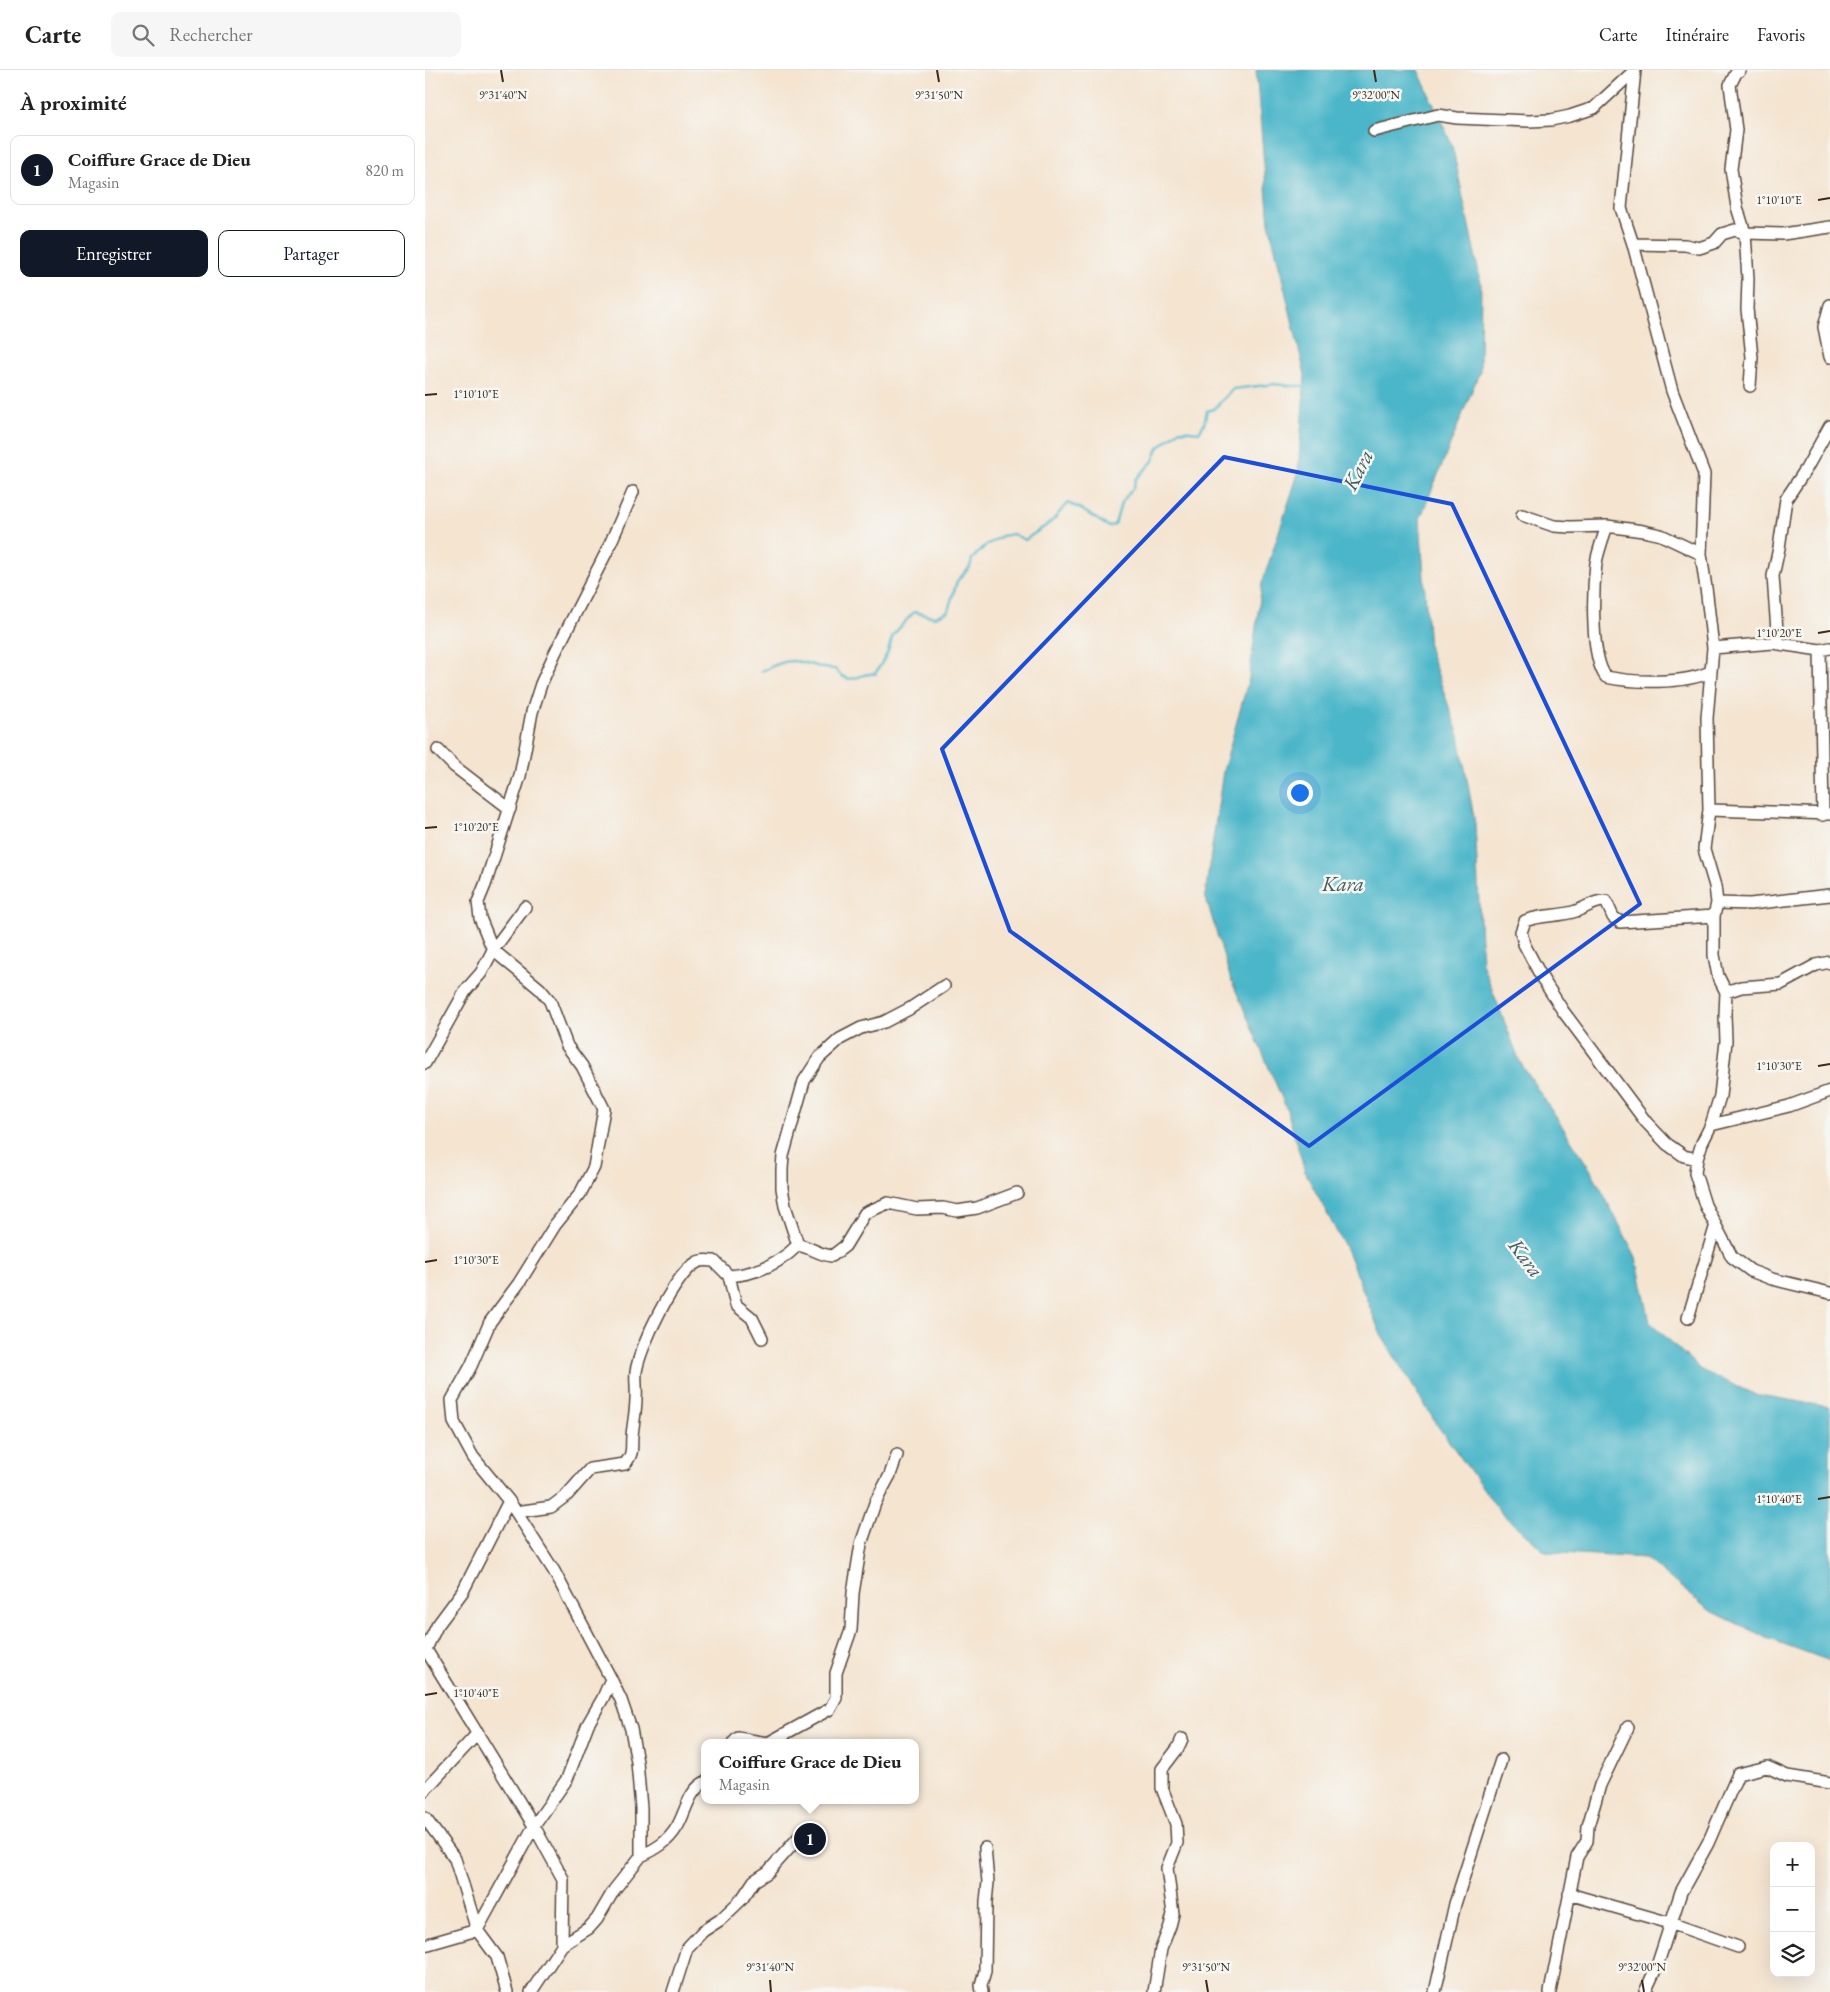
<!DOCTYPE html>
<html lang="fr">
<head>
<meta charset="utf-8">
<style>
  :root { --surface:#fff; --page:#f6f6f6; --text:#222; --muted:#767676; --line:#e0e0e0; --accent:#111827 }
  body { margin:0; font-family:"EB Garamond",serif; background:var(--page); color:var(--text) }
  .controls { position:absolute; right:15px; bottom:15px; display:grid; overflow:hidden; border-radius:10px; box-shadow:0 5px 20px #0002 }
  .controls button { width:45px; height:45px; display:grid; place-items:center; padding:0; border:0; border-bottom:1px solid var(--line); background:var(--surface); color:var(--text); font:25px sans-serif }
  .you { position:absolute; left:874px; top:722px; width:18px; height:18px; margin:-12px; border:4px solid #fff; border-radius:50%; background:#1a73e8; box-shadow:0 0 0 8px #1a73e833 }
  .badge { display:grid; place-items:center; width:32px; height:32px; border-radius:50%; background:var(--accent); color:#fff; font-size:16px; font-weight:700 }
  .pin { position:absolute; translate:-50% -50%; border:2px solid #fff; box-shadow:0 1px 5px #0006 }
  .popup { position:absolute; left:276px; top:1669px; width:218px; height:65px; box-sizing:border-box; display:grid; place-content:center; border-radius:10px; background:var(--surface); filter:drop-shadow(0 1px 4px #0005); font-size:16px; white-space:nowrap; color:var(--muted) }
  .popup b { font-size:19px; color:var(--text) }
  .popup::after { content:''; position:absolute; left:50%; top:100%; margin-left:-10px; border:10px solid transparent; border-top-color:var(--surface) }
  .list { margin:0; padding:0; list-style:none }
  h2 { display:flex; justify-content:space-between; align-items:center; height:65px; margin:0; padding:0 20px; font-size:21px }
  h2 small { font-size:16px; font-weight:400; color:var(--muted) }
  .list li { display:grid; grid-template-columns:32px 1fr auto; gap:15px; align-items:center; box-sizing:border-box; height:70px; margin:0 10px 10px; padding:0 10px; border:1px solid var(--line); border-radius:10px }
  .list b { display:block; font-size:19px; white-space:nowrap }
  .list p { margin:0; font-size:16px; white-space:nowrap; color:var(--muted) }
  .list em { font-size:16px; font-style:normal; color:var(--muted) }
  .actions { display:flex; gap:10px; padding:15px 20px }
  .actions a { flex:1; padding:11px 0; border:1px solid var(--accent); border-radius:10px; text-align:center; font-size:18px; color:var(--accent) }
  .actions .main { background:var(--accent); color:#fff }
  .icon { flex:none; width:28px; height:28px; fill:none; stroke:currentColor; stroke-width:2; stroke-linecap:round; stroke-linejoin:round }
  .map { position:relative; flex:none; width:1405px; height:1922px; overflow:hidden }
  header { display:flex; align-items:center; gap:30px; box-sizing:border-box; height:70px; padding:0 25px; background:var(--surface); border-bottom:1px solid var(--line) }
  header strong { font-size:24px }
  nav { display:flex; gap:28px; margin-inline-start:auto; font-size:18px }
  .search { width:350px; height:45px; background:var(--page); display:flex; align-items:center; gap:12px; box-sizing:border-box; padding:0 18px; border-radius:10px; color:var(--muted); font-size:19px }
  main { display:flex }
  aside { flex:1; background:var(--surface) }
  .map>svg:first-child { display:block }
  .water { fill:#4cb6c9; stroke:#447074 }
  .lines { fill:none; stroke-linecap:round; stroke-linejoin:round }
  .stream { stroke:#4cb6c9; stroke-width:2.5 }
  .minor-casing { stroke:#574639; stroke-width:14 }
  .minor { stroke:#fff; stroke-width:11 }
  .marked { fill:none; stroke:#1d4ed8; stroke-width:4; stroke-linejoin:round }
  .ticks { fill:none; stroke:#3b2a1e; stroke-width:2 }
  .labels { text-anchor:middle; stroke-width:5; stroke-linejoin:round; paint-order:stroke }
  .water-label { font-size:21px; font-style:italic; fill:#415b5a; stroke:#f6f6f2 }
  .ticks-label { font-size:12px; text-anchor:middle; fill:#3b2a1e; stroke:#f6f6f2; stroke-width:5; stroke-linejoin:round; paint-order:stroke }
</style>
</head>
<body>
<header>
<strong>Carte</strong>
<div class="search"><svg class="icon" aria-label="search" viewBox="0 0 24 24"><circle cx="10" cy="10" r="6"/><path d="M15 15l6 6"/></svg>Rechercher</div>
<nav><a>Carte</a><a>Itinéraire</a><a>Favoris</a></nav>
</header>
<main>
<aside>
<h2>À proximité<small></small></h2>
<ul class="list">
<li><span class="badge">1</span><div><b>Coiffure Grace de Dieu</b><p>Magasin</p></div><em>820 m</em></li>
</ul>
<div class="actions"><a class="main">Enregistrer</a><a>Partager</a></div>
</aside>
<div class="map">
<svg width="1405" height="1922" viewBox="0 0 1405 1922">
  <rect width="100%" height="100%" fill="#f6f6f2"/>
  <filter id="ink" filterUnits="userSpaceOnUse"><feTurbulence type="fractalNoise" baseFrequency=".02" numOctaves="2"/><feDisplacementMap in="SourceGraphic" scale="10" xChannelSelector="R" yChannelSelector="G"/><feConvolveMatrix kernelMatrix="1 2 1 2 8 2 1 2 1" color-interpolation-filters="sRGB"/></filter>
  <filter id="wash" filterUnits="userSpaceOnUse"><feTurbulence type="fractalNoise" baseFrequency=".0096" numOctaves="4" result="noise"/><feDisplacementMap in="SourceGraphic" scale="20" xChannelSelector="R" yChannelSelector="G"/><feGaussianBlur stdDeviation="1.12" result="paint"/><feColorMatrix in="noise" values="0 0 0 0 0 0 0 0 0 0 0 0 0 0 0 0 0 1.4 0 .05"/><feComposite in="paint" operator="in"/></filter>
  <g filter="url(#wash)">
    <rect width="100%" height="100%" fill="#f4e4d0"/>
    <path class="water" d="M 831,0 L 993,0 L 1027,75 L 1056,213 L 1055,301 L 995,449 L 1004,579 L 1034,666 L 1050,753 L 1057,893 L 1095,992 L 1167,1102 L 1211,1187 L 1225,1252 L 1276,1300 L 1329,1324 L 1405,1337 L 1405,1591 L 1342,1568 L 1284,1540 L 1220,1488 L 1120,1482 L 1076,1443 L 1012,1355 L 956,1265 L 922,1181 L 880,1102 L 862,1040 L 805,907 L 780,825 L 798,701 L 824,608 L 837,513 L 873,404 L 880,305 L 844,153 Z"/>
    <g class="lines">
      <path class="stream" d="M 337,601 C 345,597 358,591 367,591 C 382,591 395,600 410,599 C 427,619 431,602 450,604 L 462,584 L 468,565 L 489,542 L 510,547 L 523,541 L 532,511 L 545,497 L 547,489 L 560,476 L 577,466 L 588,464 L 600,470 C 609,463 619,458 627,451 C 633,446 636,439 643,433 L 656,439 L 684,457 L 690,454 L 696,433 L 708,418 L 711,409 L 728,391 L 733,378 L 755,360 L 774,362 L 779,354 L 782,341 L 789,339 L 808,319 L 850,314 L 865,316 L 880,316"/>
    </g>
  </g>
  <g filter="url(#ink)">
    <g class="lines">
      <defs>
        <path id="minor" d="M 1210,0 L 1196,138 L 1208,174 L 1247,321 L 1279,404 L 1276,484 L 1282,525 L 1288,578 L 1282,648 L 1284,740 L 1279,779 L 1290,816 L 1292,833 L 1289,846 L 1289,885 L 1293,906 L 1301,922 L 1300,945 L 1301,971 L 1295,1026 L 1286,1055 L 1277,1073 L 1272,1089 L 1270,1103 L 1280,1135 L 1307,1187 L 1326,1201 L 1347,1209 L 1405,1223
          M 1315,0 L 1311,3 L 1305,15 L 1311,60 L 1306,99 L 1312,137 L 1320,163 L 1323,209 L 1322,239 L 1327,287 L 1325,316
          M 949,61 L 1013,45 L 1032,48 L 1104,51 L 1126,50 L 1145,46 L 1169,38 L 1209,1
          M 1208,174 L 1260,175 L 1274,178 L 1289,173 L 1297,164 L 1310,160 L 1320,163 L 1358,164 L 1405,157
          M 1405,235 L 1399,257 L 1405,287
          M 1097,445 L 1129,456 L 1145,457 L 1182,456 L 1218,461 L 1236,465 L 1276,484
          M 1182,456 C 1178,468 1173,481 1171,493 C 1168,519 1165,587 1181,607 C 1209,613 1259,614 1285,602
          M 1353,574 L 1348,506 L 1354,478 L 1361,429 L 1381,399 L 1405,356
          M 1288,578 L 1348,573 L 1395,580 L 1405,578
          M 1395,580 L 1398,745
          M 13,680 L 30,697 L 85,739
          M 1284,740 L 1405,744
          M 1292,833 L 1325,834 L 1405,825
          M 100,837 L 68,880 L 115,919 L 125,931 L 142,976 L 157,996 L 179,1039 L 169,1097 L 155,1124 L 130,1155 L 94,1213 L 65,1252 L 46,1296 L 27,1330 L 29,1352 L 48,1387 L 84,1431 L 129,1501 L 186,1609 L 196,1630 L 206,1659 L 212,1692 L 216,1738 L 216,1786 L 189,1820 L 172,1849 L 164,1858 L 137,1875
          M 1301,922 L 1316,917 L 1356,914 L 1391,895 L 1405,892
          M 0,993 L 41,920 L 56,903 L 68,880 L 55,848 L 53,832 L 60,815 L 95,706 L 107,642 L 116,614 L 130,583 L 182,481 L 208,422
          M 1286,1055 L 1364,1036 L 1405,1021
          M 1272,1089 L 1259,1086 L 1242,1074 L 1221,1052 L 1138,941 L 1117,908 L 1099,874 L 1096,862 L 1100,851 C 1117,844 1134,847 1151,841 C 1161,838 1170,830 1181,831 L 1188,847 L 1195,852 L 1289,846
          M 373,1175 L 360,1136 L 357,1118 L 357,1099 L 358,1086 L 379,1011 L 394,988 L 415,969 L 436,958 L 459,952 L 484,939 L 519,916
          M 304,1206 C 330,1204 354,1194 373,1175 C 386,1177 394,1185 407,1186 L 420,1176 L 440,1143 L 463,1133 L 492,1139 L 518,1138 L 532,1141 L 552,1138 L 592,1123
          M 1263,1248 L 1290,1158
          M 91,1442 L 126,1437 L 142,1425 L 165,1399 L 200,1394 C 209,1382 206,1380 207,1366 C 208,1354 211,1341 211,1328 C 212,1320 210,1310 211,1302 C 214,1278 250,1204 271,1193 C 277,1189 282,1191 289,1191 L 304,1206 L 311,1235 L 327,1248 L 337,1268
          M 0,1578 L 109,1756 L 138,1809 L 137,1875 L 106,1922
          M 1,1579 L 12,1556 L 38,1521 L 84,1431
          M 308,1673 L 313,1668 L 342,1673
          M 343,1673 L 405,1639 L 411,1628 L 411,1603 L 426,1560 L 428,1523 L 436,1474 L 450,1433 L 465,1405 L 472,1385
          M 0,1720 L 53,1663
          M 0,1748 L 30,1789 L 52,1860 L 72,1887 L 82,1922
          M 216,1786 C 231,1779 243,1772 252,1757 C 261,1742 263,1721 280,1712
          M 1144,1824 L 1245,1853 L 1313,1877
          M 0,1875 L 52,1860 L 109,1756 L 142,1709 L 163,1654 L 178,1628 L 186,1609
          M 248,1922 L 262,1878 L 278,1861 L 295,1850 L 317,1829 L 329,1811 L 343,1802 L 375,1766
          M 557,1922 L 556,1915 L 560,1901 L 561,1832 L 563,1812 L 560,1778
          M 729,1922 L 736,1879 L 745,1856 L 748,1844 L 742,1798 L 752,1773 L 751,1754 L 737,1718 L 737,1699 L 753,1678 L 757,1669
          M 1010,1922 L 1030,1834 L 1076,1690
          M 1125,1922 L 1152,1787 L 1162,1771 L 1163,1756 L 1175,1715 L 1203,1657
          M 1220,1922 L 1232,1896 L 1256,1822 L 1283,1773 L 1313,1704 L 1342,1697 L 1362,1706 L 1405,1713"/>
      </defs>
      <use href="#minor" class="minor-casing"/>
      <use href="#minor" class="minor"/>
    </g>
  </g>
  <path class="marked" d="M 799,387 L 1027,434 L 1215,834 L 884,1076 L 585,861 L 517,679 Z"/>
  <path class="ticks" d="M 76,0 L 78,12M 512,0 L 514,12M 949,0 L 951,12M 1393,130 L 1405,128M 0,325 L 12,324M 1393,563 L 1405,561M 0,758 L 12,757M 1393,996 L 1405,994M 0,1192 L 12,1190M 1393,1429 L 1405,1427M 0,1625 L 12,1623M 345,1910 L 346,1922M 781,1910 L 783,1922M 1217,1910 L 1219,1922"/>
  <g class="labels">
    <g class="water-label">
      <text transform="translate(933 400) rotate(-63)" y="7">Kara</text>
      <text x="918" y="821">Kara</text>
      <text transform="translate(1101 1188) rotate(53)" y="7">Kara</text>
    </g>
  </g>
  <g class="ticks-label">
    <text x="78" y="29">9°31'40"N</text>
    <text x="514" y="29">9°31'50"N</text>
    <text x="951" y="29">9°32'00"N</text>
    <text x="1354" y="134">1°10'10"E</text>
    <text x="51" y="328">1°10'10"E</text>
    <text x="1354" y="567">1°10'20"E</text>
    <text x="51" y="761">1°10'20"E</text>
    <text x="1354" y="1000">1°10'30"E</text>
    <text x="51" y="1194">1°10'30"E</text>
    <text x="1354" y="1433">1°10'40"E</text>
    <text x="51" y="1627">1°10'40"E</text>
    <text x="345" y="1901">9°31'40"N</text>
    <text x="781" y="1901">9°31'50"N</text>
    <text x="1217" y="1901">9°32'00"N</text>
  </g>
</svg>
<div class="controls">
<button>+</button>
<button>−</button>
<button><svg class="icon" aria-label="layers" viewBox="0 0 24 24"><path d="M12 4l9 5-9 5-9-5zM3 14l9 5 9-5"/></svg></button>
</div>
<div class="you"></div>
<div class="pin badge" style="left:385px;top:1769px">1</div>
<div class="popup"><b>Coiffure Grace de Dieu</b>Magasin</div>
</div>
</main>
</body>
</html>
